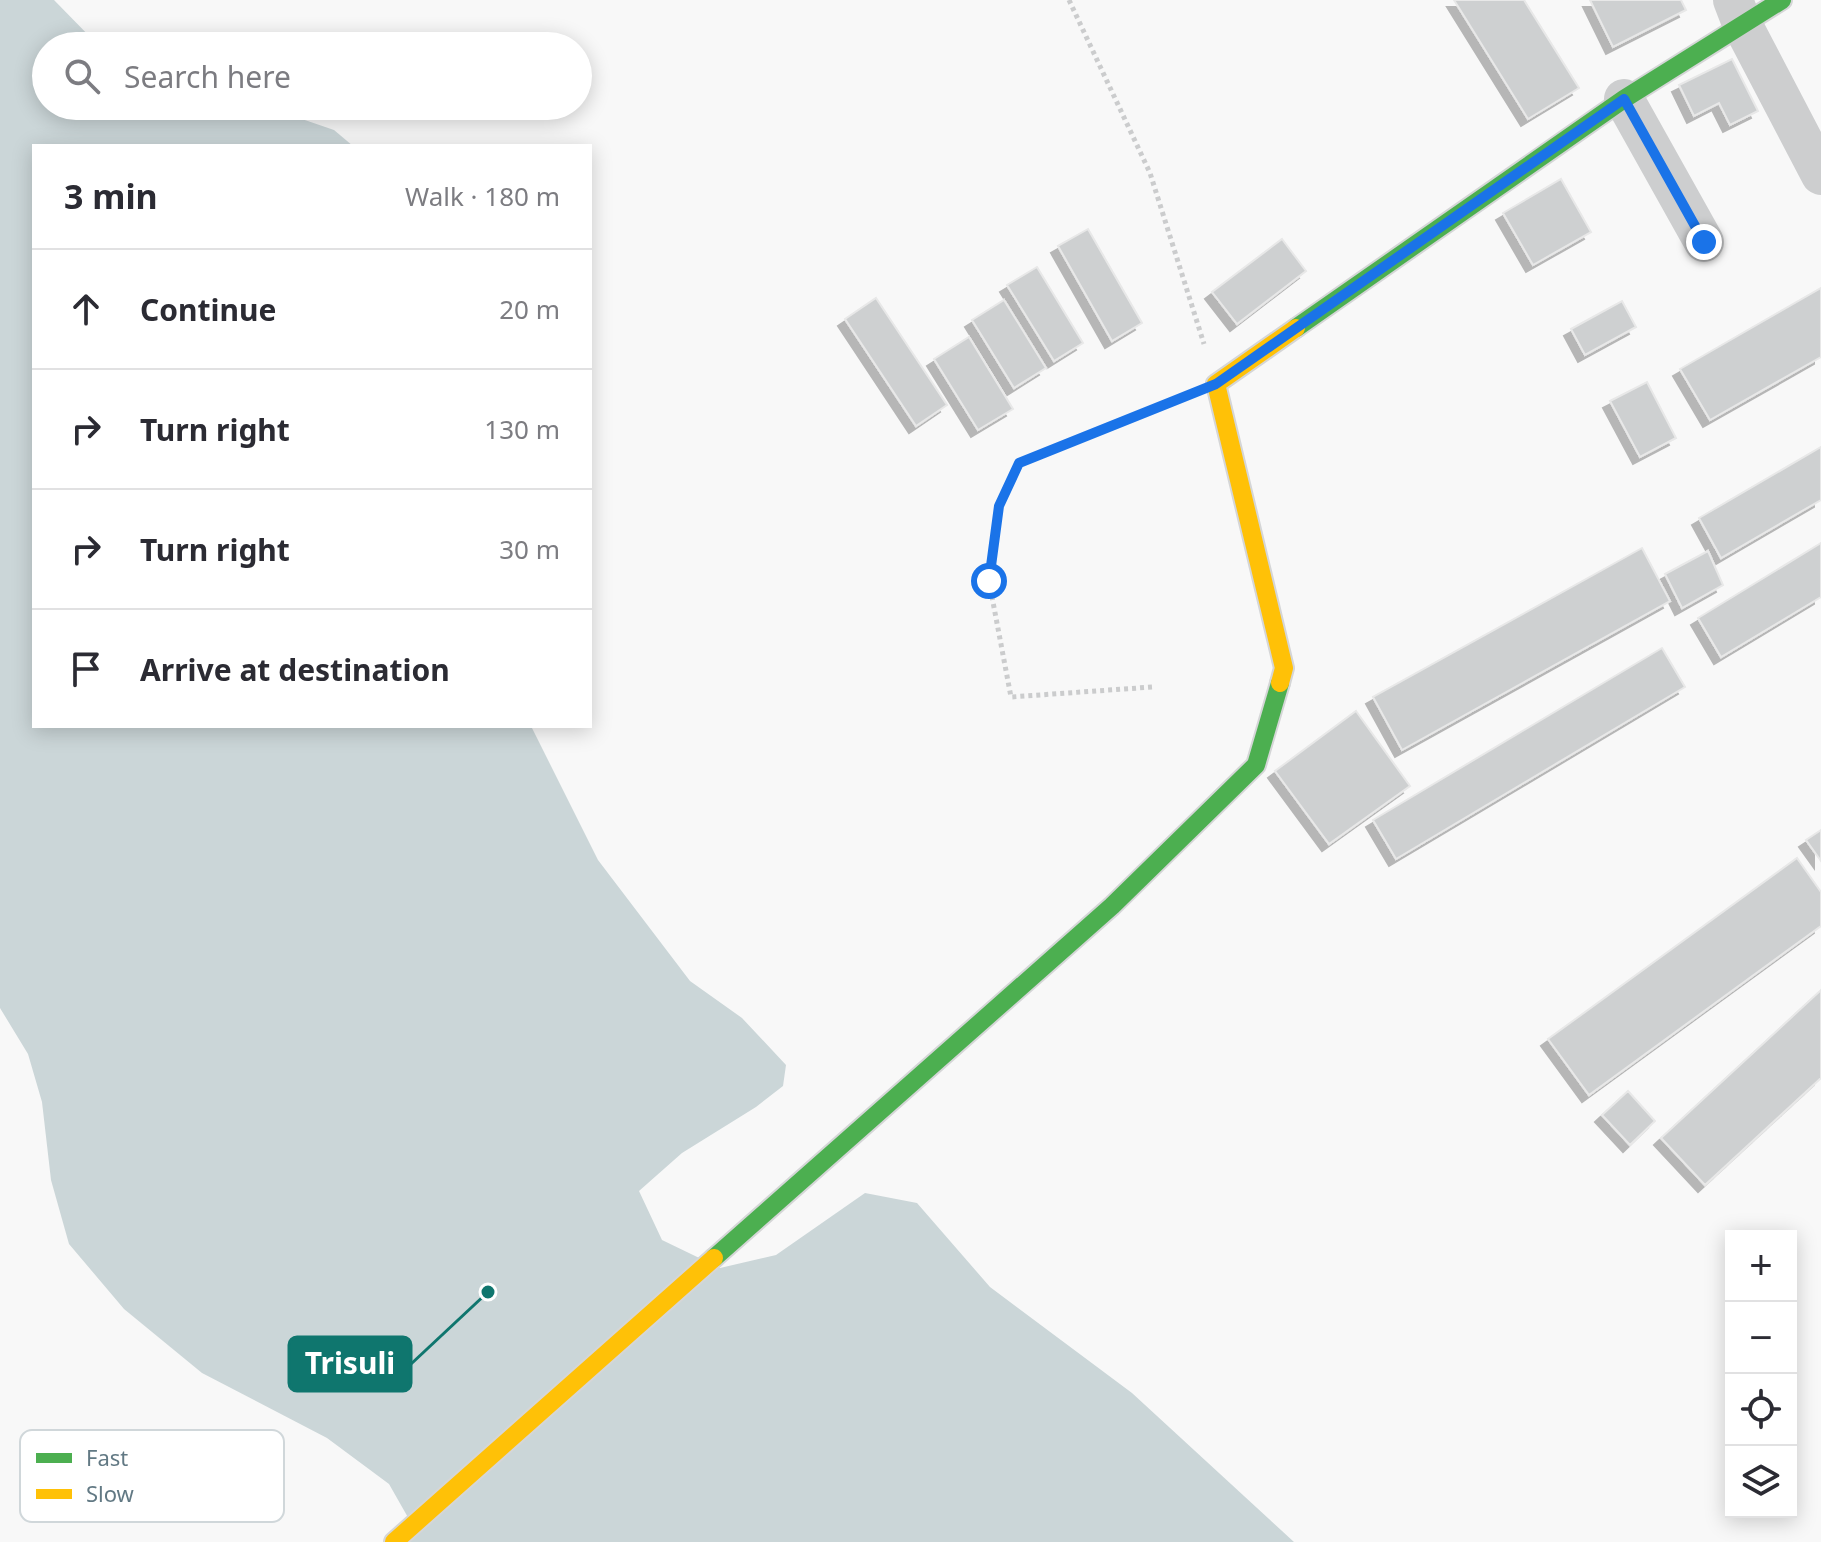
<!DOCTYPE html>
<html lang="en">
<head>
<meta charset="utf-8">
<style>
  :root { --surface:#fff; --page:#f7f7f7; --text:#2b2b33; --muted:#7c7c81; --line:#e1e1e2 }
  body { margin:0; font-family:"Noto Sans",sans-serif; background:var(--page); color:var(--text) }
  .controls { position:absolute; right:24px; bottom:24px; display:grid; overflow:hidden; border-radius:0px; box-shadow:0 4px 20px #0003 }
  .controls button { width:72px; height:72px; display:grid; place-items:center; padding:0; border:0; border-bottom:2px solid var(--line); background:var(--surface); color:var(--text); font:40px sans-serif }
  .stop { position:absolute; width:24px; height:24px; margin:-18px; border:6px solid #1a73e8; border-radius:50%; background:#fff }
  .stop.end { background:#1a73e8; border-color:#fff; box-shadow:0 2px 8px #0008 }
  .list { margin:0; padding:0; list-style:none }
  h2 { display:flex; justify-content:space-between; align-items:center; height:104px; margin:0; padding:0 32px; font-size:34px }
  h2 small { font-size:26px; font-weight:400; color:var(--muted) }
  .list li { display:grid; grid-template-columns:52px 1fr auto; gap:24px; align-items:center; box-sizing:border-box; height:120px; padding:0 32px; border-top:2px solid var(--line) }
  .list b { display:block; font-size:30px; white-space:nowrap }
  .list em { font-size:26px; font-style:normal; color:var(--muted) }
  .icon { flex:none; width:44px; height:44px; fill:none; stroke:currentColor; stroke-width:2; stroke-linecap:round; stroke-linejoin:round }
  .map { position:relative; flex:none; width:1821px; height:1542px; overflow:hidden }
  .search { position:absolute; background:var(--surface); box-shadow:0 4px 20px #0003; left:32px; top:32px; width:560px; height:88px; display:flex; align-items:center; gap:20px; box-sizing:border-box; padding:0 28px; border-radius:44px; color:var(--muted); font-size:30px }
  .panel { position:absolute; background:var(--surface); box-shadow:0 4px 20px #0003; left:32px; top:144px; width:560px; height:584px; border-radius:0px }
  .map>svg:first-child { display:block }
  .water { fill:#cbd6d8 }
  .building { fill:#ced0d1; stroke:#e8e8e8; stroke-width:2; filter:url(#shadow) }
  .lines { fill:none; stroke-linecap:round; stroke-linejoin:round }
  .fast-casing { stroke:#d5d6d7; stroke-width:22 }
  .slow-casing { stroke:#d5d6d7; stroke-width:22 }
  .path { stroke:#cbcccd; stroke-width:5; stroke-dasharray:4 4; stroke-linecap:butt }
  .street { stroke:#cdcecf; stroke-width:40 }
  .fast { stroke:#4caf50; stroke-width:18 }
  .slow { stroke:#ffc107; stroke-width:18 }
  .route { stroke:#1a73e8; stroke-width:10 }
  .key { fill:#fff; stroke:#d0d7da; stroke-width:2 }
  .key-label { font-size:22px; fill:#627984 }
  .leader { fill:none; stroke:#0f766e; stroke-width:3 }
  .callout-dot { fill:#0f766e; stroke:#fff; stroke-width:3 }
  .callout { fill:#0f766e; stroke:#0f766e; stroke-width:3 }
  .callout-label { font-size:30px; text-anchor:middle; font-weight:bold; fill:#fff }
</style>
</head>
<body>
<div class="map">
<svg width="1821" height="1542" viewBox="0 0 1821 1542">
  <defs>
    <filter id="shadow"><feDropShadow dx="-7" dy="7" stdDeviation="0" flood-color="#0004"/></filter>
  </defs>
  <rect width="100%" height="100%" fill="#f8f8f8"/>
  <path class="water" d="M 0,0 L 54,0 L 99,46 L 46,46 L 46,106 L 264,106 L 334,130 L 353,146 L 34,146 L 34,726 L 531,726 L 598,860 L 690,981 L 742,1018 L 786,1065 L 783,1086 L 756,1107 L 682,1153 L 639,1191 L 662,1240 L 720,1268 L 776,1255 L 865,1193 L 917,1203 L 990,1287 L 1132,1393 L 1294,1542 L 410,1542 L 414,1528 L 389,1484 L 327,1438 L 202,1373 L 124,1309 L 69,1244 L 51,1180 L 42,1102 L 28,1054 L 0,1008 Z"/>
  <path class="building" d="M 1454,0 L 1524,0 L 1579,88 L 1528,119 Z
    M 1590,0 L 1681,0 L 1686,10 L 1613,47 Z
    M 1732,59 L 1758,111 L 1730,125 L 1719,103 L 1694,116 L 1679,85 Z
    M 1561,179 L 1591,232 L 1533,265 L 1503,213 Z
    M 1088,229 L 1142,323 L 1112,341 L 1058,246 Z
    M 1282,239 L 1306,271 L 1237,324 L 1212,292 Z
    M 1037,267 L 1083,343 L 1054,361 L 1007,285 Z
    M 1821,288 L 1821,357 L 1710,420 L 1680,369 Z
    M 876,298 L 947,405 L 916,426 L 845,319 Z
    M 1004,300 L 1046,368 L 1014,388 L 972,320 Z
    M 1622,301 L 1636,327 L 1585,355 L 1571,329 Z
    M 969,337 L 1013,409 L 978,430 L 934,359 Z
    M 1647,382 L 1676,438 L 1640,457 L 1610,401 Z
    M 1821,447 L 1821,500 L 1721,558 L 1699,518 Z
    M 1821,543 L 1821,597 L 1721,657 L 1698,618 Z
    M 1642,548 L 1670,601 L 1402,750 L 1373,697 Z
    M 1708,551 L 1723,585 L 1682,608 L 1665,574 Z
    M 1662,648 L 1685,687 L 1396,859 L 1373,820 Z
    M 1356,711 L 1410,786 L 1329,844 L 1275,771 Z
    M 1821,830 L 1821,861 L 1806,840 Z
    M 1797,858 L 1821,892 L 1821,926 L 1589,1095 L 1548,1039 Z
    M 1821,990 L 1821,1078 L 1705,1185 L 1661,1138 Z
    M 1628,1091 L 1655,1121 L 1630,1145 L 1602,1115 Z"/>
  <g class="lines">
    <defs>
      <path id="fast" d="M 1296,328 L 1624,99 L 1782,0
        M 714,1258 L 1112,906 L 1256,765 L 1280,683"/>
      <path id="slow" d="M 1280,683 L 1284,668 L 1216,384 L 1296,328
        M 394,1542 L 714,1258"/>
    </defs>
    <use href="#fast" class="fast-casing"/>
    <use href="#slow" class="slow-casing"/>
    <path class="path" d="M 1069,0 L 1150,173 L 1204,344
      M 1152,687 L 1011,697 L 989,581 L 999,506 L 1019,463 L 1179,399"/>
    <path class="street" d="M 1733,0 L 1743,26 L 1821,175
      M 1624,99 L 1704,242"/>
    <use href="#fast" class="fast"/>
    <use href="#slow" class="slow"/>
  </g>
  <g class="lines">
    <path class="route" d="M 989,581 L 999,506 L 1019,463 L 1216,384 L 1624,99 L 1704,242"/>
  </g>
  <rect x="20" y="1430" width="264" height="92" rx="12" class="key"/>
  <rect x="36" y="1453" width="36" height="10" fill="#4caf50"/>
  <rect x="36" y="1489" width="36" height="10" fill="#ffc107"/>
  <g class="key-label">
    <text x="86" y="1466">Fast</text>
    <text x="86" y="1502">Slow</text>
  </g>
  <path class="leader" d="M488 1292L411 1364"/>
  <circle class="callout-dot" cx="488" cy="1292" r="8"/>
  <rect class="callout" x="289" y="1337" width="122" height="54" rx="8"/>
  <g class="callout-label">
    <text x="350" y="1374">Trisuli</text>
  </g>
</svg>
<div class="controls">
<button>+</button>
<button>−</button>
<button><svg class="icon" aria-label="locate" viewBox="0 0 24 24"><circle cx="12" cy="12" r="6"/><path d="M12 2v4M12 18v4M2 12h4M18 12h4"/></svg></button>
<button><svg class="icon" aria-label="layers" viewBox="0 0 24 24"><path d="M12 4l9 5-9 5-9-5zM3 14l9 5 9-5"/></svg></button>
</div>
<div class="stop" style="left:989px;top:581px"></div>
<div class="stop end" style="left:1704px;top:242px"></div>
<div class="search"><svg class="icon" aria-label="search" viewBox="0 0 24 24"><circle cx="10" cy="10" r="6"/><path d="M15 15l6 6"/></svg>Search here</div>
<section class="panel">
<h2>3 min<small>Walk · 180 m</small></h2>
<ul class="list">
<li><svg class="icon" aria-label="ahead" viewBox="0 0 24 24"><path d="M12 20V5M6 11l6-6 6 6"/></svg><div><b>Continue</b></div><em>20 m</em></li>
<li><svg class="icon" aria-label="right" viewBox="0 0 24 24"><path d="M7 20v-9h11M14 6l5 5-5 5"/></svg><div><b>Turn right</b></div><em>130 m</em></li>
<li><svg class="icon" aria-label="right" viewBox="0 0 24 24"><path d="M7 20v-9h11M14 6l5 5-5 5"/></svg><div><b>Turn right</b></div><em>30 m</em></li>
<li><svg class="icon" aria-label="arrive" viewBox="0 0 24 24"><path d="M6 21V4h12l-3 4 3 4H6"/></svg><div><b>Arrive at destination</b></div></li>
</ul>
</section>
</div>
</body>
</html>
